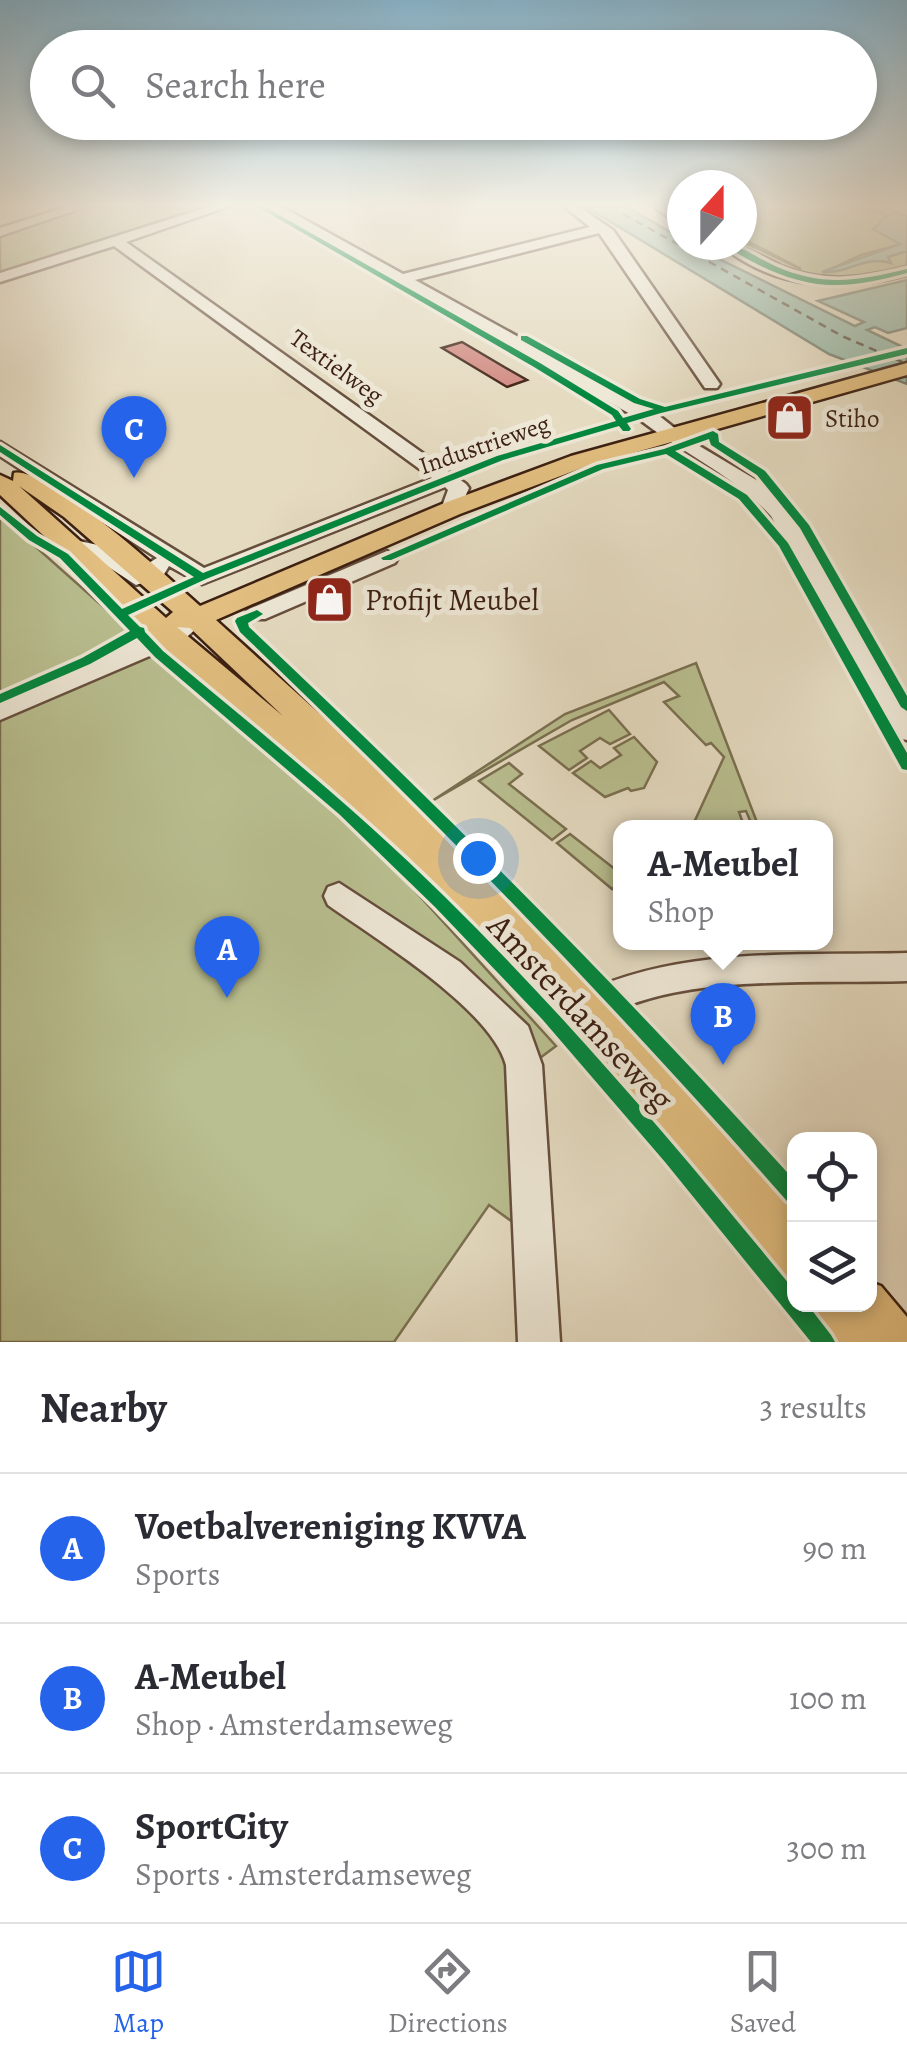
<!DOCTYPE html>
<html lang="en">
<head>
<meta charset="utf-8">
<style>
  :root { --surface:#fff; --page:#f2f2f3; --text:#2b2b33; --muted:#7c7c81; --line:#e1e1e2; --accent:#2563eb }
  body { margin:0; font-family:Alegreya,serif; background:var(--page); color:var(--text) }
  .controls { position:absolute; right:30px; bottom:30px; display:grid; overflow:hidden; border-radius:20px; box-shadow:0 5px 15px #0003 }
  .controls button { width:90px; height:90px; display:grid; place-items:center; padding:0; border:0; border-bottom:2px solid var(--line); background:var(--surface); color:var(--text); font:50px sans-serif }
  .compass { position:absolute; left:667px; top:170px; width:90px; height:90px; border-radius:50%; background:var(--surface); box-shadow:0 5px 15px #0003; rotate:21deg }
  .you { position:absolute; left:478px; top:858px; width:35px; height:35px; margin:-25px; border:8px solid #fff; border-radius:50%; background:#1a73e8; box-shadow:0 0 0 15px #1a73e833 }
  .badge { display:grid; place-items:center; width:65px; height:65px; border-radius:50%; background:var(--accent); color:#fff; font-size:32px; font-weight:700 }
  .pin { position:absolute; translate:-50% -82px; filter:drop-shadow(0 2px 5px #0008) }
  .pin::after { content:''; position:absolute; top:52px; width:35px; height:30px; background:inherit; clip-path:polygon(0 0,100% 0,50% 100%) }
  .popup { position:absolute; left:613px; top:820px; width:220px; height:130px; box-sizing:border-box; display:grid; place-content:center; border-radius:20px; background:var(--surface); filter:drop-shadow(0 2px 8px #0005); font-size:32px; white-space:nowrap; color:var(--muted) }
  .popup b { font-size:38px; color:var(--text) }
  .popup::after { content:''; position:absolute; left:50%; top:100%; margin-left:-20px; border:20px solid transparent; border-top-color:var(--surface) }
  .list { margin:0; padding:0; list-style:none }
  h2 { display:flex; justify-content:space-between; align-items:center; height:130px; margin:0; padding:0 40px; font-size:42px }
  h2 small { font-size:32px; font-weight:400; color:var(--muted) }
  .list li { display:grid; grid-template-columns:65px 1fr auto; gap:30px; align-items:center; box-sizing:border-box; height:150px; padding:0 40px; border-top:2px solid var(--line) }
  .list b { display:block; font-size:38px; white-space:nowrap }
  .list p { margin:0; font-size:32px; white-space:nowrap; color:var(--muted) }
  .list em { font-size:32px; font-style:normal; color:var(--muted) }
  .icon { flex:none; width:55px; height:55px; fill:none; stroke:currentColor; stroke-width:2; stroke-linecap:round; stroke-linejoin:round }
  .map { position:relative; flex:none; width:907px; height:1342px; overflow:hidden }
  .search { position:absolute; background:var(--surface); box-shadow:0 5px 15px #0003; left:30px; right:30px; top:30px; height:110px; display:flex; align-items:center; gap:25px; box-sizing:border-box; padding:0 35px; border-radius:55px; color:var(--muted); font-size:38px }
  .sheet { height:580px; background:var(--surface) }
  nav { display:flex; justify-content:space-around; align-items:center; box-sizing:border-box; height:140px; border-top:2px solid var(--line); background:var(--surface); font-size:28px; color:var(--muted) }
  nav a { display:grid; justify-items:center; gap:5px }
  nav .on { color:var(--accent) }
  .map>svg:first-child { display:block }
  .green { fill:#b9bf90; stroke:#7a6f50; stroke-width:2.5 }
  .water { fill:#98bcac; stroke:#737d6e; stroke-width:2.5 }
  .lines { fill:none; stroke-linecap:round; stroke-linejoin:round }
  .ferry { stroke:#574e40; stroke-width:2.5; stroke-dasharray:8 6; stroke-linecap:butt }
  .building { fill:#d18a82; stroke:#3b1f11; stroke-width:2.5 }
  .minor-casing { stroke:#664e3d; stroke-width:5 }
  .major-casing { stroke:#3b1f11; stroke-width:5 }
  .minor { fill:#eee8d7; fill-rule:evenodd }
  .major { fill:#e2be80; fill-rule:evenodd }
  .cycleway-casing { stroke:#eee8d7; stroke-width:7 }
  .cycleway { fill:#00873e; fill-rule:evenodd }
  .labels { text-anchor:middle; stroke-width:10; stroke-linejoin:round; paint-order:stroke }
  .far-street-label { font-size:25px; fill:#3b1f11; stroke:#eee8d7 }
  .far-poi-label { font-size:25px; fill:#3b1f11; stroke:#eee8d7; text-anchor:start }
  .poi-label { font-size:30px; fill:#3b1f11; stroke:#eee8d7; text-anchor:start }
  .near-street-label { font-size:35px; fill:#3b1f11; stroke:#eee8d7 }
</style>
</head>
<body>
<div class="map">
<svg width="907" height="1342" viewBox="0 0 907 1342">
  <rect width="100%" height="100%" fill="#e5dbc1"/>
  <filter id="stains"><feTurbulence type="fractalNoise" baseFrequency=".002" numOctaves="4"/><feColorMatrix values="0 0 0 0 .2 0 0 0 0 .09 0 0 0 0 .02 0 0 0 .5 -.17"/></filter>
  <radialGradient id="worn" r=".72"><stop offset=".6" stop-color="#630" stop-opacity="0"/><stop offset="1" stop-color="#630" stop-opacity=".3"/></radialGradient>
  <path class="green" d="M 81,207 L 209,207 L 0,275 L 0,233 Z
    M 742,207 C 784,207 854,197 889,217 L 874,229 L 900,242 L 899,245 L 861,255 L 825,272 L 868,259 L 889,262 L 887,257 L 907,251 L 907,269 L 864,279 L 795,278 L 730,245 L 742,245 L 742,241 L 801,269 L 742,238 Z
    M 0,515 L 117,619 L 137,644 L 0,704 Z
    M 151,653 L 173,665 L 387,860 L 556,1046 L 528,1067 L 498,1014 L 452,967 L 427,955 L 336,891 L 338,902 L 446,977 L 503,1034 L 525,1104 L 521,1228 L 489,1205 L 394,1342 L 0,1342 L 0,720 Z
    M 696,663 L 758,825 L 752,825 L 746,811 L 739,812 L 744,826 L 692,827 L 724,757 L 711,743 L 706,745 L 664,702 L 679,696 L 664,682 L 572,720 L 432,801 L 565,714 Z
    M 609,710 L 630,734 L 610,744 L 600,738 L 580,751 L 587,758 L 569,770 L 539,746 Z
    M 634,737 L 657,762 L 644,788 L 631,791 L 628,788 L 605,797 L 573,773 L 591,761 L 600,768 L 621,755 L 614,748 Z
    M 509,763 L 522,774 L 509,784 L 566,829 L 552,840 L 479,781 Z
    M 570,834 L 620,873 L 620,882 L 612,889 L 557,843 Z"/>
  <path class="water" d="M 586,207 L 627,207 L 682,239 L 682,245 L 691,245 L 855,326 L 864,322 L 818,301 L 907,280 L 907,328 L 888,333 L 875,327 L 867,330 L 907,349 L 907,384 L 829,354 Z
    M 863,207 L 882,207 L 907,216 L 907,251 L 888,257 L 891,263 C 864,255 848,274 822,272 L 900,244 L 873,229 L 888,215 Z"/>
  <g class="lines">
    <path class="ferry" d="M 611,207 L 842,336 L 907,364"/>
  </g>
  <path class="building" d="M 462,342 L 506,368 L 527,380 L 507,387 L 442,348 Z"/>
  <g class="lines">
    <defs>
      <path id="minor" d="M 66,207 L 85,207 L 0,236 L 0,228 Z
        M 208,207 L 227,207 L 126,242 L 466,484 L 469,488 L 458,513 L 451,515 L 441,509 L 448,490 L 445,487 L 202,584 L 169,566 L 163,576 L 136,585 L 93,557 L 66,552 L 63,547 L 74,540 L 108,547 L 139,569 L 157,558 L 0,456 L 0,442 L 204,568 L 432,478 L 114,246 L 0,282 L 0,273 Z
        M 266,207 L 282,207 L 403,274 L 590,227 L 565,207 L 579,207 L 613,230 L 720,384 L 717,388 L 705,388 L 599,233 L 415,280 L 653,411 L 691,441 L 765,485 L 790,513 L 907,709 L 907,740 L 898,738 L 771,516 C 735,476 682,453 639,419 Z
        M 654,207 L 668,207 L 682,216 L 682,226 Z
        M 721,245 C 744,245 760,256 781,266 C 824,284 863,278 907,267 L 907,275 C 843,292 774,290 721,245 Z
        M 387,551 L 398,558 L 395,563 L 265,619 L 249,619 L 245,614 L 249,609 Z
        M 195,612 L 207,619 L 180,643 L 0,720 L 0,701 L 162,631 Z
        M 339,883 L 460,962 L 528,1026 L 542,1065 L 560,1342 L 518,1342 L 506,1065 C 491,1009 376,939 328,905 L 324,896 L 328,887 Z
        M 907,953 L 907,981 C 822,984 689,974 614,1012 L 610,1028 L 598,1032 L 586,1028 C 580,1015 578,1006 584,993 C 683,946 800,956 907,953 Z"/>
      <path id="major" d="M 907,363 L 907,375 L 587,466 L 460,514 L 216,620 L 468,848 L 573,951 L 794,1192 L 794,1296 L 777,1289 L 698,1192 L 459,919 L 328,791 L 174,657 L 0,495 L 0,475 L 13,481 L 14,473 C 46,465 172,581 200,606 L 442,504 L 571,456 ZM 19,486 L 64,517 L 173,612 L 166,618 ZM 177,627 L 190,628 L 283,716 Z
        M 870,1282 L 881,1286 L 907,1317 L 907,1342 L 821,1342 L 804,1322 L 797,1304 L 870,1304 Z"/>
    </defs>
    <use href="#minor" class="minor-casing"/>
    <use href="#major" class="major-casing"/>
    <use href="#minor" class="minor"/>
    <use href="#major" class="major"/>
    <defs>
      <path id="cycleway" d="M 258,207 L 265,207 L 540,363 L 618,411 L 623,418 L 654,409 L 634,403 L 521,340 L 521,336 L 527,336 L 640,399 L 665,407 L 907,348 L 907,354 L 661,413 L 627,423 L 631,429 L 629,431 L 623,431 L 619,426 L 503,460 L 206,579 L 128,615 L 140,627 L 144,628 L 145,632 L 163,651 C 259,731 356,809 445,897 C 570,1020 683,1154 794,1290 L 794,1304 L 807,1304 L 831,1335 L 835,1342 L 811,1342 L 665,1162 L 542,1019 L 435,907 L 339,814 L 155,657 L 137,638 L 90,664 L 0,703 L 0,694 L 82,658 L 130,631 L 60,558 L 29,540 L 0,515 L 0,507 L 37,536 L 68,554 L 122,609 L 194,577 L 0,452 L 0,445 L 203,573 L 497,456 L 616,421 L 612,415 L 534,367 Z
        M 724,245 C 742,245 759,259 775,266 C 823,287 858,281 907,269 L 907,273 C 884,279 860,285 836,285 C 798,286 756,266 724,245 Z
        M 713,431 L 718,434 L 719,442 L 765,471 L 809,525 L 907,696 L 907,711 L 901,707 L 800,528 L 757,475 L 711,445 L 709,439 L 675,451 L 747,495 L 788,543 L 907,753 L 907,770 L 902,769 L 779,546 L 739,499 L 666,454 L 603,469 L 391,560 L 383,560 L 381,558 L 597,465 L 664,449 Z
        M 257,610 L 263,614 L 248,623 L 249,627 C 438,805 621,988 794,1180 L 794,1203 L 787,1201 C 613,1003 430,814 240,632 L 235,621 L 237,618 Z"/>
    </defs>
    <use href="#cycleway" class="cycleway-casing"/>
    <use href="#cycleway" class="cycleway"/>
  </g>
  <linearGradient id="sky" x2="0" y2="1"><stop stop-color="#88b7d0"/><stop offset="0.52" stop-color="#f3efe3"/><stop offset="1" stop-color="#f3efe3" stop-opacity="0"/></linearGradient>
  <rect width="907" height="395" fill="url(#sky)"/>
  <defs>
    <symbol id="shop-square" viewBox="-11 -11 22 22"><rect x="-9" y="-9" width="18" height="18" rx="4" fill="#8f2418" stroke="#eee8d7"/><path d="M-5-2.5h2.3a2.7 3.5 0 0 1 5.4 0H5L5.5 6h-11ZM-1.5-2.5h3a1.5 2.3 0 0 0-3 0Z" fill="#fff"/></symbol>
  </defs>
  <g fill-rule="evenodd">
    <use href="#shop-square" x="762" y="390" width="55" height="55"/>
    <use href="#shop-square" x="302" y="572" width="55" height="55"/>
  </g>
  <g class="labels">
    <g class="far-street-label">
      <text transform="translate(337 366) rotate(36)" y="9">Textielweg</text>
      <text transform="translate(484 444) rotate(-19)" y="9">Industrieweg</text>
    </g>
    <g class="far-poi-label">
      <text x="825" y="427">Stiho</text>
    </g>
    <g class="poi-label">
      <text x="365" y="610">Profijt Meubel</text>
    </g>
    <g class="near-street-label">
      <text transform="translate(581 1012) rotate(47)" y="12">Amsterdamseweg</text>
    </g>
  </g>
  <rect width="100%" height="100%" filter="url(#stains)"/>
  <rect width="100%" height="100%" fill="url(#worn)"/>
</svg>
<div class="controls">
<button><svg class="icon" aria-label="locate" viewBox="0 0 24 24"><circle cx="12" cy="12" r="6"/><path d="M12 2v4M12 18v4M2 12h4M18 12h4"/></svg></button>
<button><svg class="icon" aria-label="layers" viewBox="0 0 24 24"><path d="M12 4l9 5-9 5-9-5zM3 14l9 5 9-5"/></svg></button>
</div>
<svg class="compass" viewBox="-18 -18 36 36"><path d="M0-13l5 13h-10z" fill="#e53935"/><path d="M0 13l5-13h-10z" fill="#7c7c81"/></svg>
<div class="you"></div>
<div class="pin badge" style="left:227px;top:998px">A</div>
<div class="pin badge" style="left:723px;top:1065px">B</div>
<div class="popup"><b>A-Meubel</b>Shop</div>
<div class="pin badge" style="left:134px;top:478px">C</div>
<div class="search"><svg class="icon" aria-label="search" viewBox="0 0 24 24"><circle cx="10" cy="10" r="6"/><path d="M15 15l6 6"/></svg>Search here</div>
</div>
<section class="sheet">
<h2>Nearby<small>3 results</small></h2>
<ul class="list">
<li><span class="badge">A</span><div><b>Voetbalvereniging KVVA</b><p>Sports</p></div><em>90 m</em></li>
<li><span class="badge">B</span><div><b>A-Meubel</b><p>Shop · Amsterdamseweg</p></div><em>100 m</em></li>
<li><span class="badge">C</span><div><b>SportCity</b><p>Sports · Amsterdamseweg</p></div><em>300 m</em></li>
</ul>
</section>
<nav>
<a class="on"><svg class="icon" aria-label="map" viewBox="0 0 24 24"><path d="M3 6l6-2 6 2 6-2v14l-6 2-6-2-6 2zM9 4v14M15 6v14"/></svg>Map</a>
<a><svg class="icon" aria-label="directions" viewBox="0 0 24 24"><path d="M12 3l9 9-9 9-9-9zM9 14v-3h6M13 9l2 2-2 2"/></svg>Directions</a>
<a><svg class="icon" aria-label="saved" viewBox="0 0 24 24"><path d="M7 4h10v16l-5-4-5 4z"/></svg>Saved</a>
</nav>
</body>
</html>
